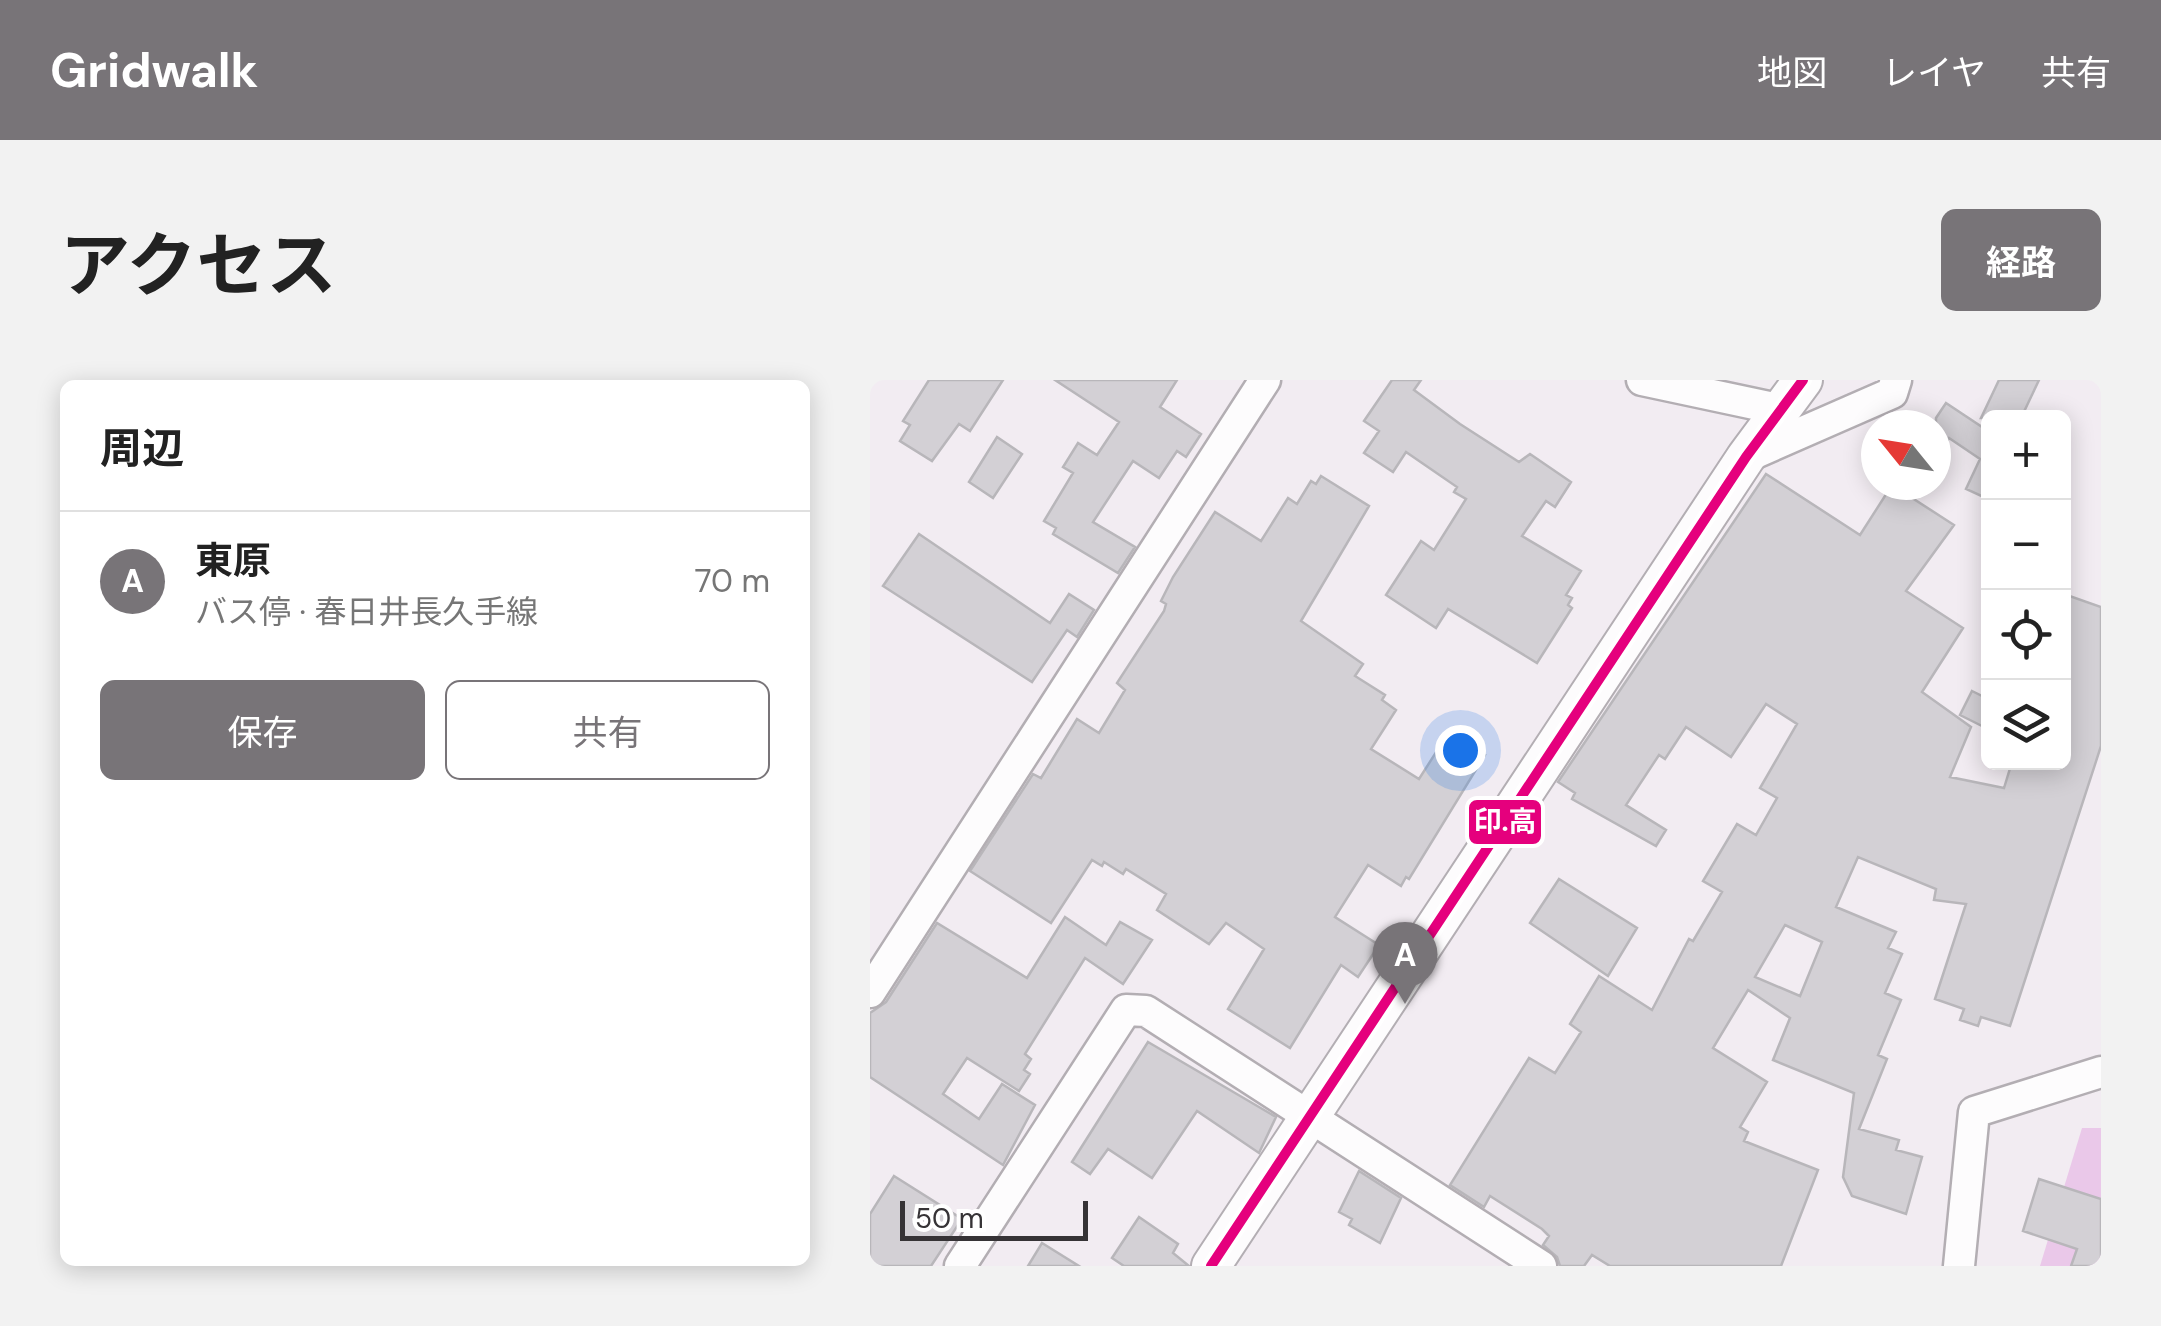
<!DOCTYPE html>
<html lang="ja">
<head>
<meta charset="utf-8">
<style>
  :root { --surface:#fff; --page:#f2f2f2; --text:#222; --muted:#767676; --line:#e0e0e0; --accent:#787478 }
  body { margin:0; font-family:"DM Sans","Noto Sans JP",sans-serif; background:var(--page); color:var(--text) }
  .controls { position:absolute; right:30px; top:30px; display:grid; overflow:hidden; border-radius:15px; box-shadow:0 5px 25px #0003 }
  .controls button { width:90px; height:90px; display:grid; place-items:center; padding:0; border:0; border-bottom:2px solid var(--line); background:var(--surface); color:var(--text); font:50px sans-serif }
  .compass { position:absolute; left:991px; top:30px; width:90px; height:90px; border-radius:50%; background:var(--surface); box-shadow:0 5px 25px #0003; rotate:300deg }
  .scale { position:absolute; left:30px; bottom:25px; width:188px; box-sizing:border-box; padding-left:10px; border:5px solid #363336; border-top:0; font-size:28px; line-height:35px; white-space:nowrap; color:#363336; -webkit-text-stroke:8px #fff; paint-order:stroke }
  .you { position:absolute; left:590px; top:370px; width:35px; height:35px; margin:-25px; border:8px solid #fff; border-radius:50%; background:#1a73e8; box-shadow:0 0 0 15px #1a73e833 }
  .badge { display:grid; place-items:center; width:65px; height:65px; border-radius:50%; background:var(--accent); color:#fff; font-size:32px; font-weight:700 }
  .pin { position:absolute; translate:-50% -82px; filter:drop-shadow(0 2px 5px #0008) }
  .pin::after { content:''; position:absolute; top:52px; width:35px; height:30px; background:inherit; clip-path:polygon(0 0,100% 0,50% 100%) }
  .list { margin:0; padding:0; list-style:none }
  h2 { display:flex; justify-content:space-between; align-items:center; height:130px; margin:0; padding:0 40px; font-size:42px }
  h2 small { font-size:32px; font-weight:400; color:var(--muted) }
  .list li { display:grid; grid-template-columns:65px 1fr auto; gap:30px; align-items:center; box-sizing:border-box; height:140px; padding:0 40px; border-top:2px solid var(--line) }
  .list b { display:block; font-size:38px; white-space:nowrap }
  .list p { margin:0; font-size:32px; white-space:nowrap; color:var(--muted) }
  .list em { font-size:32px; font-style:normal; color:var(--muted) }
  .actions { display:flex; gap:20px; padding:30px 40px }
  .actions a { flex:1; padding:22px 0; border:2px solid var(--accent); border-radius:15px; text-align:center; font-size:35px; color:var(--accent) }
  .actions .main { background:var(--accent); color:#fff }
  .icon { flex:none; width:55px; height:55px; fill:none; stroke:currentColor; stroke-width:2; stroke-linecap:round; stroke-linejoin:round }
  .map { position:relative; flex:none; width:1231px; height:886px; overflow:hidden; border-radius:15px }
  header { display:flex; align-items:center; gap:60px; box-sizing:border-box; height:140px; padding:0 50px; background:var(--accent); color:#fff }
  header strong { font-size:48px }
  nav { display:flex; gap:55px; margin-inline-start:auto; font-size:35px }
  .intro { display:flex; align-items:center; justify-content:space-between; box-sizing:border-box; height:240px; padding:0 60px }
  h1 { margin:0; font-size:70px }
  .button { padding:25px 45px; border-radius:15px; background:var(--accent); color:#fff; font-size:35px; font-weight:700 }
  main { display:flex; gap:60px; padding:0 60px }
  aside { flex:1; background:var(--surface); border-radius:15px; box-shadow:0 5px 25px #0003 }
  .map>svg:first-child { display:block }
  .green { fill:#eac8e9 }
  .building { fill:#d3d0d5; stroke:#b8b6ba; stroke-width:2.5; fill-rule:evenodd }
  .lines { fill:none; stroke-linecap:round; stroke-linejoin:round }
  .minor-casing { stroke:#b3aeb3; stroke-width:35 }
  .major-casing { stroke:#b3aeb3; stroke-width:42 }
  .minor { stroke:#fdfcfd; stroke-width:30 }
  .major { stroke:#fdfcfd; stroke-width:38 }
  .bus-1-casing { stroke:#fff; stroke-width:18 }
  .bus-1 { stroke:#e5007d; stroke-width:10 }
  .line-badge { stroke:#fff; stroke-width:4 }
  .badge-label { font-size:28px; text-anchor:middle; font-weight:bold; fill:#fff }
</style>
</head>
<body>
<header>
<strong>Gridwalk</strong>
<nav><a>地図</a><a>レイヤ</a><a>共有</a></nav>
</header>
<div class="intro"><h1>アクセス</h1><a class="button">経路</a></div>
<main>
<aside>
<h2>周辺<small></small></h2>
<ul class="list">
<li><span class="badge">A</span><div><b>東原</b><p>バス停 · 春日井長久手線</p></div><em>70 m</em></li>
</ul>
<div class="actions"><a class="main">保存</a><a>共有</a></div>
</aside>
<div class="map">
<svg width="1231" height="886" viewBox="0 0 1231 886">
  <rect width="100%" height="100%" fill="#f2ecf2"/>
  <path class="green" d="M 1212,748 L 1231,748 L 1231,886 L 1170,886 Z"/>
  <path class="building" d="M 59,0 L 133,0 L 100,51 L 89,44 L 62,81 L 30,61 L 40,45 L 33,41 Z
    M 185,0 L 307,0 L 290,27 L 331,54 L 316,77 L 307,71 L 289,98 L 263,81 L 223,142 L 265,167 L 248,193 L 183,154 L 186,148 L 174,141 L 203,93 L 193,87 L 208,63 L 227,75 L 249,42 Z
    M 522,0 L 551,0 L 544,10 L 590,44 L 649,82 L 660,74 L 701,102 L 685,127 L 676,121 L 652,156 L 711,191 L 696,215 L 702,218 L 698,225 L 702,228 L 667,283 L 578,229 L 566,248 L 516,215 L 551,161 L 564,170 L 596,119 L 584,112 L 587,107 L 536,72 L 523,92 L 494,73 L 509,51 L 494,41 Z
    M 1129,0 L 1169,0 L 1151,38 L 1111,38 Z
    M 1076,23 L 1118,51 L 1118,119 L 1096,109 L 1110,79 L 1079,58 L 1066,79 L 1066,38 Z
    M 127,57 L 152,74 L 123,118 L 99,102 Z
    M 896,94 L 990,155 L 1022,105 L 1084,145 L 1036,211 L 1093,248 L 1052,312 L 1101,347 L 1080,397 L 1134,408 L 1142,382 L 1194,382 L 1194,214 L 1231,227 L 1231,366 L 1140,646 L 1111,637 L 1108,646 L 1090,640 L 1094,629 L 1065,619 L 1096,524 L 1064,520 L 1066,509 L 988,477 L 966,527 L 1026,552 L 1018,568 L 1032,574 L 1015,613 L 1031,620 L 1008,675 L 1017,679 L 989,749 L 1029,760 L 1026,770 L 1052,777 L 1036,834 L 982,816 L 973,797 L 984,713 L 903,680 L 920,638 L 878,610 L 843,668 L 897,702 L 870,747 L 878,752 L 874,761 L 948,790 L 911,886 L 740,886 L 722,875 L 714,886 L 690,886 L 687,877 L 673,865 L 679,856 L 672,849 L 620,816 L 614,827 L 580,805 L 659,678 L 685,693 L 711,652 L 700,644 L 729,596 L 782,630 L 819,559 L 823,561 L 852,512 L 833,501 L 867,444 L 886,455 L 907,418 L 890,408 L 927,344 L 896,324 L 861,377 L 816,347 L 795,379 L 789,375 L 756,425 L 796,450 L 786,466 L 702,419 L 705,413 L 688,402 ZM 915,545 L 952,562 L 930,616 L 885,597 Z
    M 451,96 L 499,126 L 431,241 L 493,284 L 485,296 L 515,315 L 512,320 L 526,330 L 501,369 L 549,399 L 579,352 L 615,375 L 539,499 L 536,497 L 531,506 L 498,485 L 465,537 L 509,565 L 488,597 L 471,585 L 420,668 L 358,629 L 394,569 L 356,543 L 339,564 L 287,530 L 296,514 L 256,489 L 253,494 L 234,482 L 232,486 L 222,480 L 181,543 L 100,491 L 163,394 L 171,398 L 207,339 L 229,353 L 255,310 L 247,303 L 294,231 L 296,224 L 291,221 L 303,197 L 345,132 L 391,161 L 418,118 L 427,124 L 441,101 L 446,104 Z
    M 49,154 L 180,243 L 199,214 L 224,230 L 207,257 L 197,250 L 162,302 L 13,206 Z
    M 1102,311 L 1118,319 L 1112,346 L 1090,335 Z
    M 689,499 L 767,548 L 738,596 L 660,543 Z
    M 195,537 L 236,565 L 250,542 L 282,560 L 253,604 L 215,578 L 155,674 L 161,679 L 154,690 L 160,694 L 149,711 L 97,678 L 73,714 L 109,739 L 132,704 L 165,725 L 133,785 L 0,697 L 0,633 L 16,622 L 67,543 L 157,598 Z
    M 278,662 L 406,737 L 389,773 L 327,731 L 282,798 L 238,769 L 220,794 L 202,782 Z
    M 489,791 L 531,818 L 510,863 L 479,845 L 482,839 L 469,832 Z
    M 24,796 L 92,839 L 61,886 L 0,886 L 0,834 Z
    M 1169,799 L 1231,819 L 1231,886 L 1201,886 L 1207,869 L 1153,851 Z
    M 269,837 L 308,864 L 303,873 L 319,886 L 254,886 L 242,878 Z
    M 172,863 L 209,886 L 158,886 Z"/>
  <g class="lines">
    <defs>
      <path id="minor" d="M 772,0 L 908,29
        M 876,77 L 1022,13 L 1026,0
        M 0,612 L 395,0
        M 90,886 L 256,630 L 276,631 L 671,886
        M 1089,886 L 1104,732 L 1231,692"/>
      <path id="major" d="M 341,886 L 876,77 L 933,0"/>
    </defs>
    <use href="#minor" class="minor-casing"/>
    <use href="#major" class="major-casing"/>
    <use href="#minor" class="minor"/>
    <use href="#major" class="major"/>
    <defs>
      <path id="bus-1" d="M 341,886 L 876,77 L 933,0"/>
    </defs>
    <use href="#bus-1" class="bus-1-casing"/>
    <use href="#bus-1" class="bus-1"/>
  </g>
  <rect class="line-badge" x="597" y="418" width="76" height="48" rx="10" fill="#e5007d"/>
  <g class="badge-label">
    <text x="635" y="451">印.高</text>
  </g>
</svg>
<div class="controls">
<button>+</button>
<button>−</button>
<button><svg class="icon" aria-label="locate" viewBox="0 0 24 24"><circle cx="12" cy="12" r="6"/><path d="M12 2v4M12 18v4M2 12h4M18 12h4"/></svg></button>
<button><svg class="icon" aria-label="layers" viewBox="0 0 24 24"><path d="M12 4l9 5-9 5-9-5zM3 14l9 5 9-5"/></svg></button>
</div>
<svg class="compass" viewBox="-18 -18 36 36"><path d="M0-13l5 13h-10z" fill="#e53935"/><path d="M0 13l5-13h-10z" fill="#767676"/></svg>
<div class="scale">50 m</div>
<div class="you"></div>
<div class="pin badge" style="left:535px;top:624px">A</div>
</div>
</main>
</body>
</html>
